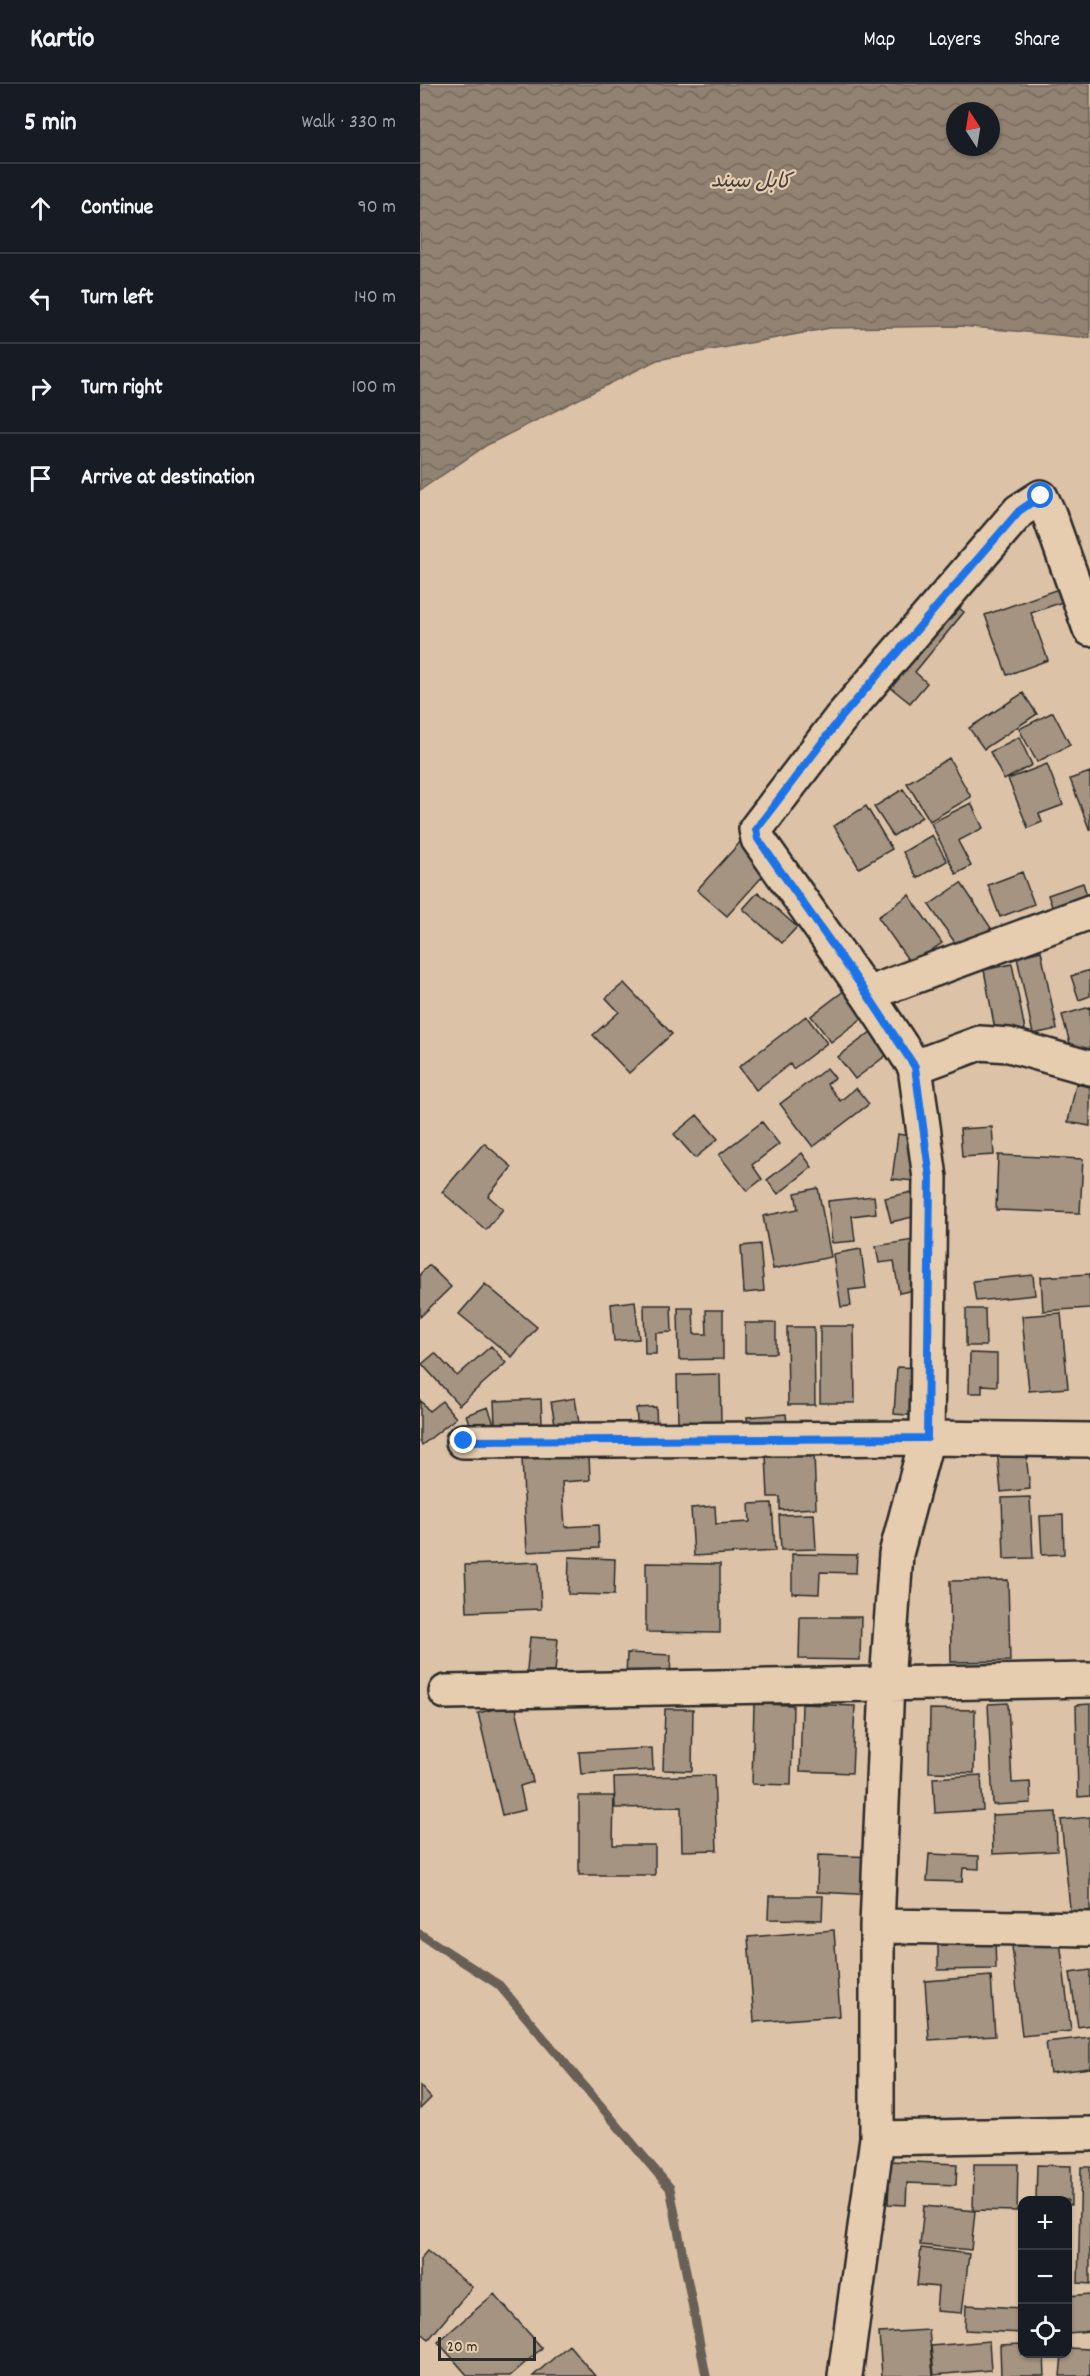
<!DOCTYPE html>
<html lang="en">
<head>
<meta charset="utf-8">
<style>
  :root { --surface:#171b24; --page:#20242c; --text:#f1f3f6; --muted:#9ea1a6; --line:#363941 }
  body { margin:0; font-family:Dekko,"Playpen Sans Arabic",sans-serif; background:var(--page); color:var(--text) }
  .controls { position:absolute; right:18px; bottom:18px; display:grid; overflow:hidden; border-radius:12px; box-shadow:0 2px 4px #0004 }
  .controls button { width:54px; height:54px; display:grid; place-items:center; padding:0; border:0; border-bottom:2px solid var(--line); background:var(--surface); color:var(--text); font:30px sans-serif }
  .compass { position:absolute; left:526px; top:18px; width:54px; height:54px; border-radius:50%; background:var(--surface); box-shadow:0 2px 4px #0004; rotate:348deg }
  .scale { position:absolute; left:18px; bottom:15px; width:98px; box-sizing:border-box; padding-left:6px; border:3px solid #2b2b2b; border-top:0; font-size:16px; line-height:21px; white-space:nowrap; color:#2b2b2b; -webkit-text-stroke:4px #e7cdaf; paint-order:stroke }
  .stop { position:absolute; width:18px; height:18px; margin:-14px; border:4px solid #1a73e8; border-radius:50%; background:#fff }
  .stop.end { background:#1a73e8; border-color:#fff; box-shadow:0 2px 6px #0008 }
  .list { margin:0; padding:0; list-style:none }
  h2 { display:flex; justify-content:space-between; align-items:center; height:78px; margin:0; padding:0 24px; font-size:26px }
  h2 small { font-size:20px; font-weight:400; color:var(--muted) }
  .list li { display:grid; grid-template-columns:39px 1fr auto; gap:18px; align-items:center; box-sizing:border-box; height:90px; padding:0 24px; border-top:2px solid var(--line) }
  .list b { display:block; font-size:22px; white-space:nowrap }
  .list em { font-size:20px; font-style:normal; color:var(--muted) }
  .icon { flex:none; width:33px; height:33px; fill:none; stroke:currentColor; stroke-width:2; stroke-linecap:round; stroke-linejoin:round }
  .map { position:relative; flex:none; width:670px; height:2292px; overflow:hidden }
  header { display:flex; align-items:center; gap:36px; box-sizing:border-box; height:84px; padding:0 30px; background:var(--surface); border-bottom:2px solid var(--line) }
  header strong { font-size:28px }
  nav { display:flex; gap:33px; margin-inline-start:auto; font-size:21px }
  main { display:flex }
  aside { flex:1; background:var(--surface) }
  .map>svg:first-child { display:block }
  .water { fill:url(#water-waves); stroke:#685f56; stroke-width:1.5; fill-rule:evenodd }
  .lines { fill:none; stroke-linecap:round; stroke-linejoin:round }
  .stream { stroke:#685f56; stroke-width:9 }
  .building { fill:#a49481; stroke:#2b2b2b; stroke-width:1.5 }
  .minor-casing { stroke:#2b2b2b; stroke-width:38 }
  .minor { stroke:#e7cdaf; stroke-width:33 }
  .route { stroke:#1a73e8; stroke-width:8 }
  .labels { text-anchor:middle; stroke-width:4.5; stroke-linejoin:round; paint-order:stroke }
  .water-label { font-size:21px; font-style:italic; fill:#44413d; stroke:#e7cdaf }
</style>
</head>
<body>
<header>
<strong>Kartio</strong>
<nav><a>Map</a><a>Layers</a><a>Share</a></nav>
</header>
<main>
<aside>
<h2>5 min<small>Walk · 330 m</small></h2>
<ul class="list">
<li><svg class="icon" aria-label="ahead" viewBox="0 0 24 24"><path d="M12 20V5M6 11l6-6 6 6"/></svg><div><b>Continue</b></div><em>90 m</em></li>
<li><svg class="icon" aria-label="left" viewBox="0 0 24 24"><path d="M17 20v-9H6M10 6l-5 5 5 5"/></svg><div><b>Turn left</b></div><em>140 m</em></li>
<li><svg class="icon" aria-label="right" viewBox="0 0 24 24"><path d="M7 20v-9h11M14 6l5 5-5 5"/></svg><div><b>Turn right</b></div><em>100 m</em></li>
<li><svg class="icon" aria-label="arrive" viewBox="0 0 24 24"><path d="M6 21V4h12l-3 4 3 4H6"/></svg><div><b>Arrive at destination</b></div></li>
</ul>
</aside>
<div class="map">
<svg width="670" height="2292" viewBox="0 0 670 2292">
  <defs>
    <pattern id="water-waves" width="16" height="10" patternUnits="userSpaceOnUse" patternTransform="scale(1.5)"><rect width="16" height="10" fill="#918272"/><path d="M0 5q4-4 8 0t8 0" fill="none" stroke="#776b5e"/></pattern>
  </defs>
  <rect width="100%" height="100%" fill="#dcc3a7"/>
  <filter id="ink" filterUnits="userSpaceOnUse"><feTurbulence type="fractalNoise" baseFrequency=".0167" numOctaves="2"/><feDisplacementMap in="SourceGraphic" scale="12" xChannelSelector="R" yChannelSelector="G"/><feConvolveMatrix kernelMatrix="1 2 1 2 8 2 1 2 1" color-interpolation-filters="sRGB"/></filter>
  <g filter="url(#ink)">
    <path class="water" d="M 0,0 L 670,0 L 670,254 L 541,242 L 410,244 L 237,276 L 67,361 L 0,406 ZM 535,27 L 571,27 L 571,63 L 535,63 Z"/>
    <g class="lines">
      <path class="stream" d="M 0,1850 L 79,1901 L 250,2104 L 286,2292"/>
    </g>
    <path class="building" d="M 641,504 L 645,517 L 611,529 L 628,576 L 587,591 L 565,531 Z
      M 528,515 L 544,528 L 495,588 L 507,599 L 490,619 L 461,596 Z
      M 603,609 L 617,630 L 564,665 L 549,644 Z
      M 633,628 L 650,661 L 617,678 L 599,645 Z
      M 599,653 L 612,681 L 584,696 L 570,668 Z
      M 529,674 L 551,713 L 510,737 L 487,699 Z
      M 627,680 L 643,721 L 619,730 L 622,738 L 608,744 L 588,695 Z
      M 670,688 L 670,747 L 650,695 Z
      M 483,705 L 502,733 L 473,752 L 454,723 Z
      M 551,719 L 563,744 L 538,757 L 551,782 L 536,790 L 511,739 Z
      M 446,722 L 472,765 L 439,784 L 414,742 Z
      M 512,751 L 527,777 L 497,794 L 483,768 Z
      M 322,756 L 351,783 L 307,832 L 277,806 Z
      M 602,788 L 614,820 L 580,833 L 568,801 Z
      M 541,799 L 571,844 L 540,866 L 509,821 Z
      M 663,799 L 669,817 L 634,828 L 628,811 Z
      M 338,808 L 377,843 L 362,859 L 323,825 Z
      M 489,811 L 522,859 L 491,880 L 458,833 Z
      M 621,867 L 637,945 L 613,950 L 597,873 Z
      M 592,880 L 605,946 L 576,951 L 564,886 Z
      M 670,886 L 670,912 L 659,916 L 651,892 Z
      M 204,899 L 252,950 L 209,989 L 173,951 L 199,928 L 186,914 Z
      M 433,900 L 453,926 L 411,958 L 391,932 Z
      M 670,923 L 670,970 L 651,963 L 642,931 Z
      M 386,932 L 407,959 L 373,985 L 370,980 L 336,1006 L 319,983 Z
      M 460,941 L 477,963 L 435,995 L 418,973 Z
      M 407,984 L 415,994 L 407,1000 L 420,1017 L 436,1004 L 449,1020 L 393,1063 L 360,1020 Z
      M 656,1000 L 670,1003 L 670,1042 L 648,1038 Z
      M 277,1031 L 298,1055 L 275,1074 L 254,1050 Z
      M 342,1038 L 359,1060 L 332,1081 L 342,1095 L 327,1107 L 299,1071 Z
      M 572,1043 L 574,1071 L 542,1073 L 540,1045 Z
      M 478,1050 L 501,1054 L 496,1097 L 472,1095 Z
      M 64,1059 L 92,1083 L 68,1112 L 83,1125 L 66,1146 L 22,1108 Z
      M 382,1069 L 392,1083 L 358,1110 L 347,1096 Z
      M 578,1071 L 663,1075 L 660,1129 L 576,1126 Z
      M 398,1104 L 411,1173 L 353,1185 L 343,1132 L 378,1125 L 375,1109 Z
      M 492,1108 L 497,1132 L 471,1138 L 465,1114 Z
      M 454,1112 L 456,1129 L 432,1132 L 435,1157 L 412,1159 L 408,1117 Z
      M 493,1156 L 500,1205 L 479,1209 L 474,1177 L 459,1179 L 456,1162 Z
      M 340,1160 L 344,1207 L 324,1209 L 321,1162 Z
      M 441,1165 L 446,1204 L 429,1206 L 431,1222 L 421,1223 L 413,1170 Z
      M 9,1181 L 31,1203 L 0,1233 L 0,1190 Z
      M 670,1190 L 670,1224 L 623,1227 L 621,1193 Z
      M 613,1191 L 615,1211 L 556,1217 L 553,1197 Z
      M 65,1200 L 117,1243 L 92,1273 L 39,1230 Z
      M 215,1217 L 219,1255 L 194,1257 L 191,1220 Z
      M 224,1221 L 251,1221 L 252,1248 L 236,1249 L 236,1270 L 225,1270 Z
      M 258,1224 L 273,1224 L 274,1250 L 287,1250 L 286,1226 L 303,1226 L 303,1275 L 259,1276 Z
      M 546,1225 L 565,1225 L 566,1262 L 546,1262 Z
      M 641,1229 L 648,1304 L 609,1307 L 602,1232 Z
      M 325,1239 L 356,1239 L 356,1269 L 325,1269 Z
      M 400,1242 L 434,1242 L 435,1319 L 400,1319 Z
      M 367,1243 L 394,1243 L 395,1321 L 368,1321 Z
      M 71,1262 L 86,1279 L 39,1321 L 2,1280 L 15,1269 L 37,1292 Z
      M 550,1269 L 577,1270 L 577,1302 L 562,1301 L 562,1309 L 549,1309 Z
      M 477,1283 L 503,1284 L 500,1332 L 474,1330 Z
      M 300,1290 L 301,1338 L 258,1339 L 257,1291 Z
      M 155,1314 L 161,1352 L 138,1356 L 131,1318 Z
      M 121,1315 L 122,1339 L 75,1340 L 74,1317 Z
      M 0,1316 L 9,1327 L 22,1317 L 36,1334 L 2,1361 L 0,1358 Z
      M 68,1323 L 77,1348 L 55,1356 L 46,1331 Z
      M 236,1323 L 237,1348 L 218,1349 L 216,1324 Z
      M 366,1330 L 368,1350 L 329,1354 L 327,1333 Z
      M 605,1363 L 610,1405 L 581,1408 L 577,1366 Z
      M 394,1369 L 396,1424 L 360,1426 L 360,1413 L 348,1413 L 346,1371 Z
      M 169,1371 L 170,1396 L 142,1398 L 145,1443 L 178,1441 L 179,1464 L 107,1468 L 102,1375 Z
      M 610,1413 L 613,1474 L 584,1475 L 582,1414 Z
      M 352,1419 L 355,1467 L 274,1472 L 271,1424 L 295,1422 L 296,1440 L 330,1438 L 329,1420 Z
      M 394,1430 L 396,1465 L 361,1466 L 359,1431 Z
      M 643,1431 L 644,1470 L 622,1471 L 620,1432 Z
      M 372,1470 L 437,1471 L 436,1489 L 400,1488 L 399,1510 L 372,1509 Z
      M 149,1473 L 195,1475 L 194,1511 L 148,1510 Z
      M 119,1478 L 121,1525 L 47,1528 L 45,1481 Z
      M 226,1479 L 300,1480 L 300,1549 L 226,1548 Z
      M 588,1496 L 590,1577 L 531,1578 L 530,1497 Z
      M 380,1533 L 441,1533 L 440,1576 L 379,1575 Z
      M 110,1553 L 138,1555 L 134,1599 L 106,1596 Z
      M 207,1569 L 251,1571 L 250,1595 L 206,1593 Z
      M 588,1619 L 592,1699 L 610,1698 L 611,1719 L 573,1721 L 568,1620 Z
      M 95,1620 L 113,1698 L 100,1702 L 105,1726 L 82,1731 L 58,1629 Z
      M 334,1620 L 373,1621 L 371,1701 L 332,1700 Z
      M 382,1620 L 435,1622 L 432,1689 L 380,1687 Z
      M 670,1620 L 670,1712 L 658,1713 L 656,1621 Z
      M 245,1625 L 273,1625 L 272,1687 L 243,1686 Z
      M 510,1625 L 555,1626 L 554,1689 L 509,1688 Z
      M 232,1664 L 233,1686 L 161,1690 L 159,1668 Z
      M 294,1691 L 297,1766 L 262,1767 L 261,1723 L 195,1724 L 194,1694 Z
      M 561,1691 L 563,1726 L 515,1729 L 513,1694 Z
      M 159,1712 L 194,1712 L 193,1761 L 235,1761 L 235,1791 L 159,1791 Z
      M 636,1728 L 637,1767 L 573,1770 L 572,1731 Z
      M 670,1733 L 670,1832 L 651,1834 L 641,1736 Z
      M 509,1770 L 559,1772 L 559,1785 L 543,1784 L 542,1798 L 507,1797 Z
      M 398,1771 L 457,1773 L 455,1811 L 397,1808 Z
      M 349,1812 L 403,1812 L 402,1836 L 348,1835 Z
      M 414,1846 L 420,1932 L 334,1938 L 328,1853 Z
      M 575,1857 L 576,1885 L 518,1886 L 518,1858 Z
      M 640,1857 L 651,1947 L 602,1952 L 592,1862 Z
      M 670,1886 L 670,1941 L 658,1943 L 650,1889 Z
      M 571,1892 L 575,1952 L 509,1956 L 505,1897 Z
      M 670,1953 L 670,1984 L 630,1989 L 626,1958 Z
      M 0,2002 L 11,2014 L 0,2025 Z
      M 470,2077 L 537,2080 L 536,2101 L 487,2099 L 486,2121 L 468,2120 Z
      M 554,2080 L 598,2080 L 597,2127 L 553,2126 Z
      M 617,2081 L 651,2082 L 651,2121 L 648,2121 L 648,2116 L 616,2116 Z
      M 661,2083 L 670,2083 L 670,2200 L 658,2199 Z
      M 504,2122 L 555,2127 L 551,2166 L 500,2161 Z
      M 501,2164 L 549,2170 L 542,2229 L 516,2227 L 518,2203 L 497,2201 Z
      M 7,2167 L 52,2203 L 9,2255 L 0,2248 L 0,2175 Z
      M 74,2210 L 122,2264 L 90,2292 L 48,2292 L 18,2258 Z
      M 670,2210 L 670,2247 L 648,2249 L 648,2212 Z
      M 546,2221 L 602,2224 L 602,2249 L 545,2246 Z
      M 509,2246 L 513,2292 L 462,2292 L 459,2249 Z
      M 569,2257 L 571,2286 L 514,2291 L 511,2262 Z
      M 602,2260 L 602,2270 L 624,2270 L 625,2292 L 581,2292 L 580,2261 Z
      M 149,2261 L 175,2292 L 113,2292 Z
      M 648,2264 L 670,2265 L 670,2292 L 640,2292 L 642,2270 L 648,2270 Z"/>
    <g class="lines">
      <defs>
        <path id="minor" d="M 447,910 L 670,828
          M 495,983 L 560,959 L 589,961 L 670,984
          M 43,1357 L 507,1354 L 670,1356
          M 26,1608 L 670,1596
          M 457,1842 L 670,1845
          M 457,2054 L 670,2050
          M 425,2292 L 457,2054 L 457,1842 L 467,1599 L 476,1470 L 507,1354 L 510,1094 L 495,983 L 447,910 L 338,755 L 336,745 L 420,635 L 599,427 L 621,413 L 629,430 L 670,545"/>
      </defs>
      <use href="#minor" class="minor-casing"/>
      <use href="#minor" class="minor"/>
    </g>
  </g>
  <g class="lines" filter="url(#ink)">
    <path class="route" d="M 44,1357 L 507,1354 L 510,1094 L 495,983 L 447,910 L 338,755 L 336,745 L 420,635 L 599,427 L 621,412"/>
  </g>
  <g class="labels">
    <g class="water-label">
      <text transform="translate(331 96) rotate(1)" y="7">کابل سيند</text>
    </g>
  </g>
</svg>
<div class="controls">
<button>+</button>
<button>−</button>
<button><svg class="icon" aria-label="locate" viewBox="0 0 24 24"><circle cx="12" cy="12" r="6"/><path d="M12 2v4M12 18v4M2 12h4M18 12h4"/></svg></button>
</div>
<svg class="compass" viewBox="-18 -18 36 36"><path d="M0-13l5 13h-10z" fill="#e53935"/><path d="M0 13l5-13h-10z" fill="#9ea1a6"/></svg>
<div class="scale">20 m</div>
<div class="stop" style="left:621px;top:412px"></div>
<div class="stop end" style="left:44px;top:1357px"></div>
</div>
</main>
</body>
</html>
